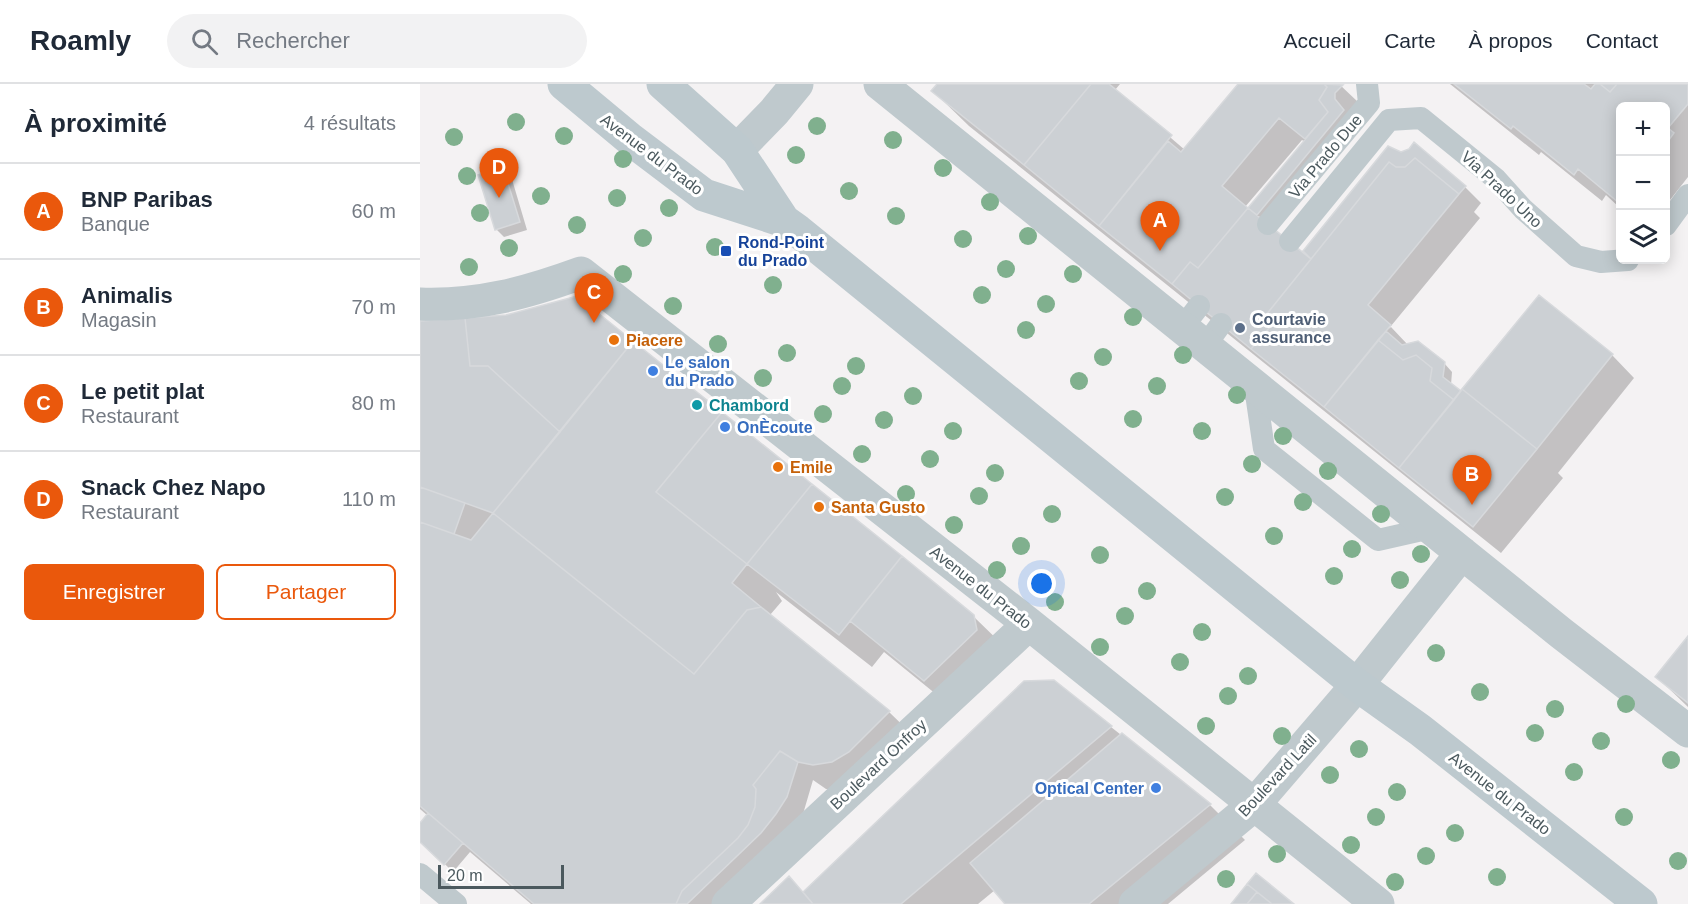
<!DOCTYPE html>
<html lang="fr">
<head>
<meta charset="utf-8">
<style>
  :root { --surface:#fff; --page:#f2f2f3; --text:#1f2937; --muted:#747a83; --line:#e0e1e3; --accent:#ea580c }
  body { margin:0; font-family:Helvetica,sans-serif; background:var(--page); color:var(--text) }
  .controls { position:absolute; right:18px; top:18px; display:grid; overflow:hidden; border-radius:9px; box-shadow:0 3px 15px #0003 }
  .controls button { width:54px; height:54px; display:grid; place-items:center; padding:0; border:0; border-bottom:2px solid var(--line); background:var(--surface); color:var(--text); font:30px sans-serif }
  .scale { position:absolute; left:18px; bottom:15px; width:126px; box-sizing:border-box; padding-left:6px; border:3px solid #4b595e; border-top:0; font-size:16px; line-height:21px; white-space:nowrap; color:#4b595e; -webkit-text-stroke:4px #fff; paint-order:stroke }
  .you { position:absolute; left:622px; top:500px; width:21px; height:21px; margin:-15px; border:4px solid #fff; border-radius:50%; background:#1a73e8; box-shadow:0 0 0 9px #1a73e833 }
  .badge { display:grid; place-items:center; width:39px; height:39px; border-radius:50%; background:var(--accent); color:#fff; font-size:20px; font-weight:700 }
  .pin { position:absolute; translate:-50% -50px; filter:drop-shadow(0 2px 3px #0008) }
  .pin::after { content:''; position:absolute; top:32px; width:21px; height:18px; background:inherit; clip-path:polygon(0 0,100% 0,50% 100%) }
  .list { margin:0; padding:0; list-style:none }
  h2 { display:flex; justify-content:space-between; align-items:center; height:78px; margin:0; padding:0 24px; font-size:26px }
  h2 small { font-size:20px; font-weight:400; color:var(--muted) }
  .list li { display:grid; grid-template-columns:39px 1fr auto; gap:18px; align-items:center; box-sizing:border-box; height:96px; padding:0 24px; border-top:2px solid var(--line) }
  .list b { display:block; font-size:22px; white-space:nowrap }
  .list p { margin:0; font-size:20px; white-space:nowrap; color:var(--muted) }
  .list em { font-size:20px; font-style:normal; color:var(--muted) }
  .actions { display:flex; gap:12px; padding:18px 24px }
  .actions a { flex:1; padding:14px 0; border:2px solid var(--accent); border-radius:9px; text-align:center; font-size:21px; color:var(--accent) }
  .actions .main { background:var(--accent); color:#fff }
  .icon { flex:none; width:33px; height:33px; fill:none; stroke:currentColor; stroke-width:2; stroke-linecap:round; stroke-linejoin:round }
  .map { position:relative; flex:none; width:1268px; height:820px; overflow:hidden }
  header { display:flex; align-items:center; gap:36px; box-sizing:border-box; height:84px; padding:0 30px; background:var(--surface); border-bottom:2px solid var(--line) }
  header strong { font-size:28px }
  nav { display:flex; gap:33px; margin-inline-start:auto; font-size:21px }
  .search { width:420px; height:54px; background:var(--page); display:flex; align-items:center; gap:15px; box-sizing:border-box; padding:0 21px; border-radius:33px; color:var(--muted); font-size:22px }
  main { display:flex }
  aside { flex:1; background:var(--surface) }
  .map>svg:first-child { display:block }
  .shadow { fill:#0003; fill-rule:evenodd }
  .building { fill:#ccd0d4; stroke:#d7d9dc; stroke-width:1.5 }
  .lines { fill:none; stroke-linecap:round; stroke-linejoin:round }
  .service { stroke:#bfc9cd; stroke-width:22 }
  .minor { stroke:#bfc9cd; stroke-width:33 }
  .secondary { stroke:#bdc9ce; stroke-width:33 }
  .tree { fill:#80b08e }
  .transit-dot { fill:#1a4fb4; stroke:#fff; stroke-width:2 }
  .service-dot { fill:#5c6f8a; stroke:#fff; stroke-width:2 }
  .food-dot { fill:#e8710a; stroke:#fff; stroke-width:2 }
  .shop-dot { fill:#3f7fe0; stroke:#fff; stroke-width:2 }
  .culture-dot { fill:#0f9aa8; stroke:#fff; stroke-width:2 }
  .labels { text-anchor:middle; stroke-width:6; stroke-linejoin:round; paint-order:stroke }
  .street-label { font-size:16px; fill:#4b595e; stroke:#fff }
  .transit-label { font-size:16px; font-weight:bold; fill:#164399; stroke:#fff; text-anchor:start }
  .service-label { font-size:16px; font-weight:bold; fill:#4e5e75; stroke:#fff; text-anchor:start }
  .food-label { font-size:16px; font-weight:bold; fill:#c56008; stroke:#fff; text-anchor:start }
  .shop-label { font-size:16px; font-weight:bold; fill:#366cbe; stroke:#fff; text-anchor:start }
  .culture-label { font-size:16px; font-weight:bold; fill:#0d838f; stroke:#fff; text-anchor:start }
</style>
</head>
<body>
<header>
<strong>Roamly</strong>
<div class="search"><svg class="icon" aria-label="search" viewBox="0 0 24 24"><circle cx="10" cy="10" r="6"/><path d="M15 15l6 6"/></svg>Rechercher</div>
<nav><a>Accueil</a><a>Carte</a><a>À propos</a><a>Contact</a></nav>
</header>
<main>
<aside>
<h2>À proximité<small>4 résultats</small></h2>
<ul class="list">
<li><span class="badge">A</span><div><b>BNP Paribas</b><p>Banque</p></div><em>60 m</em></li>
<li><span class="badge">B</span><div><b>Animalis</b><p>Magasin</p></div><em>70 m</em></li>
<li><span class="badge">C</span><div><b>Le petit plat</b><p>Restaurant</p></div><em>80 m</em></li>
<li><span class="badge">D</span><div><b>Snack Chez Napo</b><p>Restaurant</p></div><em>110 m</em></li>
</ul>
<div class="actions"><a class="main">Enregistrer</a><a>Partager</a></div>
</aside>
<div class="map">
<svg width="1268" height="820" viewBox="0 0 1268 820">
  <rect width="100%" height="100%" fill="#f4f2f3"/>
  <path class="shadow" d="M 519,0 L 700,0 L 695,6 L 765,66 L 820,0 L 919,0 L 938,18 L 853,146 L 889,174 L 969,64 L 1045,103 L 1061,119 L 1054,128 L 1060,134 L 971,242 L 969,241 L 963,249 L 971,243 L 988,261 L 1024,279 L 1032,288 L 1031,301 L 1041,309 L 1192,271 L 1214,294 L 1138,389 L 1143,394 L 1081,469 L 549,42 L 513,7 ZM 882,56 L 885,58 L 828,126 L 825,123 Z
    M 1030,0 L 1268,0 L 1268,93 L 1246,121 L 1246,22 L 1200,22 L 1200,124 L 1186,111 L 1182,117 L 1121,68 L 1119,71 Z
    M 82,84 L 91,92 L 107,146 L 84,153 L 76,145 Z
    M 0,238 L 553,532 L 587,565 L 538,628 L 464,568 L 452,583 L 356,508 L 362,517 L 350,531 L 469,628 L 497,655 L 421,707 L 406,705 L 393,696 L 383,730 L 304,820 L 111,820 L 50,768 L 33,788 L 0,756 L 0,742 L 8,732 L 0,725 Z
    M 1268,554 L 1268,623 L 1237,593 Z
    M 691,643 L 790,721 L 825,756 L 748,820 L 587,820 L 575,806 L 558,820 L 342,820 L 369,794 L 384,809 Z"/>
  <path class="building" d="M 517,0 L 671,0 L 604,81 L 511,7 Z
    M 671,0 L 689,0 L 752,51 L 679,142 L 604,81 Z
    M 818,0 L 904,0 L 907,3 L 899,16 L 908,28 L 885,55 L 859,34 L 802,102 L 828,124 L 778,184 L 770,178 L 752,200 L 679,142 L 748,57 L 761,68 Z
    M 904,0 L 923,1 L 915,9 L 915,15 L 924,26 L 837,131 L 828,124 L 908,28 L 899,16 L 907,3 Z
    M 1034,0 L 1164,0 L 1171,5 L 1175,0 L 1180,0 L 1190,8 L 1197,0 L 1268,0 L 1268,20 L 1248,44 L 1254,49 L 1246,60 L 1246,22 L 1200,22 L 1200,116 L 1198,118 L 1158,85 L 1154,91 L 1093,42 L 1091,45 Z
    M 1180,0 L 1197,0 L 1190,8 Z
    M 994,58 L 1046,102 L 1039,110 L 995,74 L 985,83 L 976,83 L 969,78 L 891,175 L 883,167 L 968,62 L 981,68 L 989,65 Z
    M 995,74 L 1039,110 L 948,221 L 971,241 L 904,323 L 831,265 L 850,243 L 842,236 L 969,78 L 976,83 L 985,83 Z
    M 83,83 L 100,138 L 75,146 L 58,91 Z
    M 828,124 L 891,175 L 842,236 L 850,243 L 831,265 L 752,200 L 770,178 L 778,184 Z
    M 1119,211 L 1193,270 L 1117,365 L 1042,305 Z
    M 157,212 L 213,257 L 140,348 L 68,282 L 50,282 L 45,234 L 86,231 Z
    M 45,234 L 50,282 L 68,282 L 140,348 L 73,429 L 0,403 L 0,237 Z
    M 966,247 L 982,261 L 998,257 L 1025,278 L 1023,293 L 1041,307 L 1034,316 L 1010,297 L 1012,284 L 996,271 L 983,276 L 958,256 Z
    M 958,256 L 983,276 L 996,271 L 1012,284 L 1010,297 L 1034,316 L 979,384 L 904,323 Z
    M 213,257 L 302,328 L 236,408 L 327,480 L 312,499 L 341,523 L 327,526 L 274,590 L 73,429 Z
    M 1042,305 L 1117,365 L 1053,443 L 979,384 Z
    M 302,328 L 392,400 L 327,480 L 236,408 Z
    M 392,400 L 482,472 L 419,551 L 327,480 Z
    M 0,403 L 45,419 L 34,450 L 0,438 Z
    M 73,429 L 274,590 L 327,526 L 341,523 L 470,627 L 429,668 L 412,678 L 393,681 L 378,678 L 360,667 L 333,701 L 336,705 L 335,723 L 328,741 L 318,754 L 262,807 L 256,820 L 114,820 L 0,722 L 0,438 L 51,456 Z
    M 482,472 L 554,531 L 557,546 L 504,597 L 430,537 Z
    M 1268,552 L 1268,619 L 1235,593 Z
    M 634,596 L 692,642 L 481,820 L 393,820 L 383,808 L 604,597 Z
    M 702,649 L 791,720 L 669,820 L 585,820 L 550,779 Z
    M 360,667 L 378,678 L 367,713 L 356,730 L 341,749 L 267,820 L 256,820 L 262,807 L 318,754 L 328,741 L 335,723 L 336,705 L 333,701 Z
    M 8,729 L 43,759 L 24,781 L 0,758 L 0,739 Z
    M 836,789 L 874,820 L 852,820 L 827,800 Z
    M 369,792 L 393,820 L 340,820 Z
    M 827,800 L 837,808 L 827,820 L 811,820 Z
    M 837,808 L 852,820 L 827,820 Z"/>
  <g class="lines">
    <path class="service" d="M 848,140 L 949,19 L 947,0
      M 1246,141 L 1268,111
      M 870,157 L 969,36 L 1001,34 L 1076,95 L 1103,125 L 1156,172 L 1181,178 L 1208,176
      M 762,244 L 779,222
      M 785,262 L 801,240
      M 835,303 L 844,365 L 958,456 L 1011,444
      M 0,790 L 36,820"/>
    <path class="minor" d="M 460,0 L 1141,549 L 1268,647
      M 317,66 L 354,28 L 377,0
      M 0,220 C 59,222 106,209 161,189 L 609,540 L 958,820
      M 308,820 L 609,540
      M 715,820 L 833,722 L 937,601 L 1042,469"/>
    <path class="secondary" d="M 144,0 L 210,55 L 284,111 L 364,137 L 378,147 L 937,601 L 1000,646 L 1221,820
      M 243,0 L 317,66 L 364,137"/>
  </g>
  <g class="tree">
    <circle cx="96" cy="38" r="9"/>
    <circle cx="397" cy="42" r="9"/>
    <circle cx="144" cy="52" r="9"/>
    <circle cx="34" cy="53" r="9"/>
    <circle cx="473" cy="56" r="9"/>
    <circle cx="376" cy="71" r="9"/>
    <circle cx="203" cy="75" r="9"/>
    <circle cx="523" cy="84" r="9"/>
    <circle cx="47" cy="92" r="9"/>
    <circle cx="429" cy="107" r="9"/>
    <circle cx="121" cy="112" r="9"/>
    <circle cx="197" cy="114" r="9"/>
    <circle cx="570" cy="118" r="9"/>
    <circle cx="249" cy="124" r="9"/>
    <circle cx="60" cy="129" r="9"/>
    <circle cx="476" cy="132" r="9"/>
    <circle cx="157" cy="141" r="9"/>
    <circle cx="608" cy="152" r="9"/>
    <circle cx="223" cy="154" r="9"/>
    <circle cx="543" cy="155" r="9"/>
    <circle cx="295" cy="163" r="9"/>
    <circle cx="89" cy="164" r="9"/>
    <circle cx="49" cy="183" r="9"/>
    <circle cx="586" cy="185" r="9"/>
    <circle cx="203" cy="190" r="9"/>
    <circle cx="653" cy="190" r="9"/>
    <circle cx="353" cy="201" r="9"/>
    <circle cx="562" cy="211" r="9"/>
    <circle cx="626" cy="220" r="9"/>
    <circle cx="253" cy="222" r="9"/>
    <circle cx="713" cy="233" r="9"/>
    <circle cx="606" cy="246" r="9"/>
    <circle cx="298" cy="260" r="9"/>
    <circle cx="367" cy="269" r="9"/>
    <circle cx="763" cy="271" r="9"/>
    <circle cx="683" cy="273" r="9"/>
    <circle cx="436" cy="282" r="9"/>
    <circle cx="343" cy="294" r="9"/>
    <circle cx="659" cy="297" r="9"/>
    <circle cx="422" cy="302" r="9"/>
    <circle cx="737" cy="302" r="9"/>
    <circle cx="817" cy="311" r="9"/>
    <circle cx="493" cy="312" r="9"/>
    <circle cx="403" cy="330" r="9"/>
    <circle cx="713" cy="335" r="9"/>
    <circle cx="464" cy="336" r="9"/>
    <circle cx="533" cy="347" r="9"/>
    <circle cx="782" cy="347" r="9"/>
    <circle cx="863" cy="352" r="9"/>
    <circle cx="442" cy="370" r="9"/>
    <circle cx="510" cy="375" r="9"/>
    <circle cx="832" cy="380" r="9"/>
    <circle cx="908" cy="387" r="9"/>
    <circle cx="575" cy="389" r="9"/>
    <circle cx="486" cy="410" r="9"/>
    <circle cx="559" cy="412" r="9"/>
    <circle cx="805" cy="413" r="9"/>
    <circle cx="883" cy="418" r="9"/>
    <circle cx="632" cy="430" r="9"/>
    <circle cx="961" cy="430" r="9"/>
    <circle cx="534" cy="441" r="9"/>
    <circle cx="854" cy="452" r="9"/>
    <circle cx="601" cy="462" r="9"/>
    <circle cx="932" cy="465" r="9"/>
    <circle cx="1001" cy="470" r="9"/>
    <circle cx="680" cy="471" r="9"/>
    <circle cx="577" cy="486" r="9"/>
    <circle cx="914" cy="492" r="9"/>
    <circle cx="980" cy="496" r="9"/>
    <circle cx="727" cy="507" r="9"/>
    <circle cx="635" cy="518" r="9"/>
    <circle cx="705" cy="532" r="9"/>
    <circle cx="782" cy="548" r="9"/>
    <circle cx="680" cy="563" r="9"/>
    <circle cx="1016" cy="569" r="9"/>
    <circle cx="760" cy="578" r="9"/>
    <circle cx="828" cy="592" r="9"/>
    <circle cx="1060" cy="608" r="9"/>
    <circle cx="808" cy="612" r="9"/>
    <circle cx="1206" cy="620" r="9"/>
    <circle cx="1135" cy="625" r="9"/>
    <circle cx="786" cy="642" r="9"/>
    <circle cx="1115" cy="649" r="9"/>
    <circle cx="862" cy="652" r="9"/>
    <circle cx="1181" cy="657" r="9"/>
    <circle cx="939" cy="665" r="9"/>
    <circle cx="1251" cy="676" r="9"/>
    <circle cx="1154" cy="688" r="9"/>
    <circle cx="910" cy="691" r="9"/>
    <circle cx="977" cy="708" r="9"/>
    <circle cx="956" cy="733" r="9"/>
    <circle cx="1204" cy="733" r="9"/>
    <circle cx="1035" cy="749" r="9"/>
    <circle cx="931" cy="761" r="9"/>
    <circle cx="857" cy="770" r="9"/>
    <circle cx="1006" cy="772" r="9"/>
    <circle cx="1258" cy="777" r="9"/>
    <circle cx="1077" cy="793" r="9"/>
    <circle cx="806" cy="795" r="9"/>
    <circle cx="975" cy="798" r="9"/>
  </g>
  <rect class="transit-dot" x="300" y="161" width="12" height="12" rx="3"/>
  <circle class="service-dot" cx="820" cy="244" r="6"/>
  <g class="food-dot">
    <circle cx="194" cy="256" r="6"/>
    <circle cx="358" cy="383" r="6"/>
    <circle cx="399" cy="423" r="6"/>
  </g>
  <g class="shop-dot">
    <circle cx="233" cy="287" r="6"/>
    <circle cx="305" cy="343" r="6"/>
    <circle cx="736" cy="704" r="6"/>
  </g>
  <circle class="culture-dot" cx="277" cy="321" r="6"/>
  <g class="labels">
    <g class="street-label">
      <text transform="translate(232 70) rotate(37)" y="6">Avenue du Prado</text>
      <text transform="translate(905 72) rotate(-50)" y="6">Via Prado Due</text>
      <text transform="translate(1082 105) rotate(43)" y="6">Via Prado Uno</text>
      <text transform="translate(561 503) rotate(38)" y="6">Avenue du Prado</text>
      <text transform="translate(458 680) rotate(-43)" y="6">Boulevard Onfroy</text>
      <text transform="translate(857 691) rotate(-47)" y="6">Boulevard Latil</text>
      <text transform="translate(1080 709) rotate(38)" y="6">Avenue du Prado</text>
    </g>
    <g class="transit-label">
      <text x="318" y="164">Rond-Point<tspan x="318" dy="18">du Prado</tspan></text>
    </g>
    <g class="service-label">
      <text x="832" y="241">Courtavie<tspan x="832" dy="18">assurance</tspan></text>
    </g>
    <g class="food-label">
      <text x="206" y="262">Piacere</text>
      <text x="370" y="389">Emile</text>
      <text x="411" y="429">Santa Gusto</text>
    </g>
    <g class="shop-label">
      <text x="245" y="284">Le salon<tspan x="245" dy="18">du Prado</tspan></text>
      <text x="317" y="349">OnÈcoute</text>
      <text x="724" y="710" text-anchor="end">Optical Center</text>
    </g>
    <g class="culture-label">
      <text x="289" y="327">Chambord</text>
    </g>
  </g>
</svg>
<div class="controls">
<button>+</button>
<button>−</button>
<button><svg class="icon" aria-label="layers" viewBox="0 0 24 24"><path d="M12 4l9 5-9 5-9-5zM3 14l9 5 9-5"/></svg></button>
</div>
<div class="scale">20 m</div>
<div class="you"></div>
<div class="pin badge" style="left:740px;top:167px">A</div>
<div class="pin badge" style="left:1052px;top:421px">B</div>
<div class="pin badge" style="left:174px;top:239px">C</div>
<div class="pin badge" style="left:79px;top:114px">D</div>
</div>
</main>
</body>
</html>
